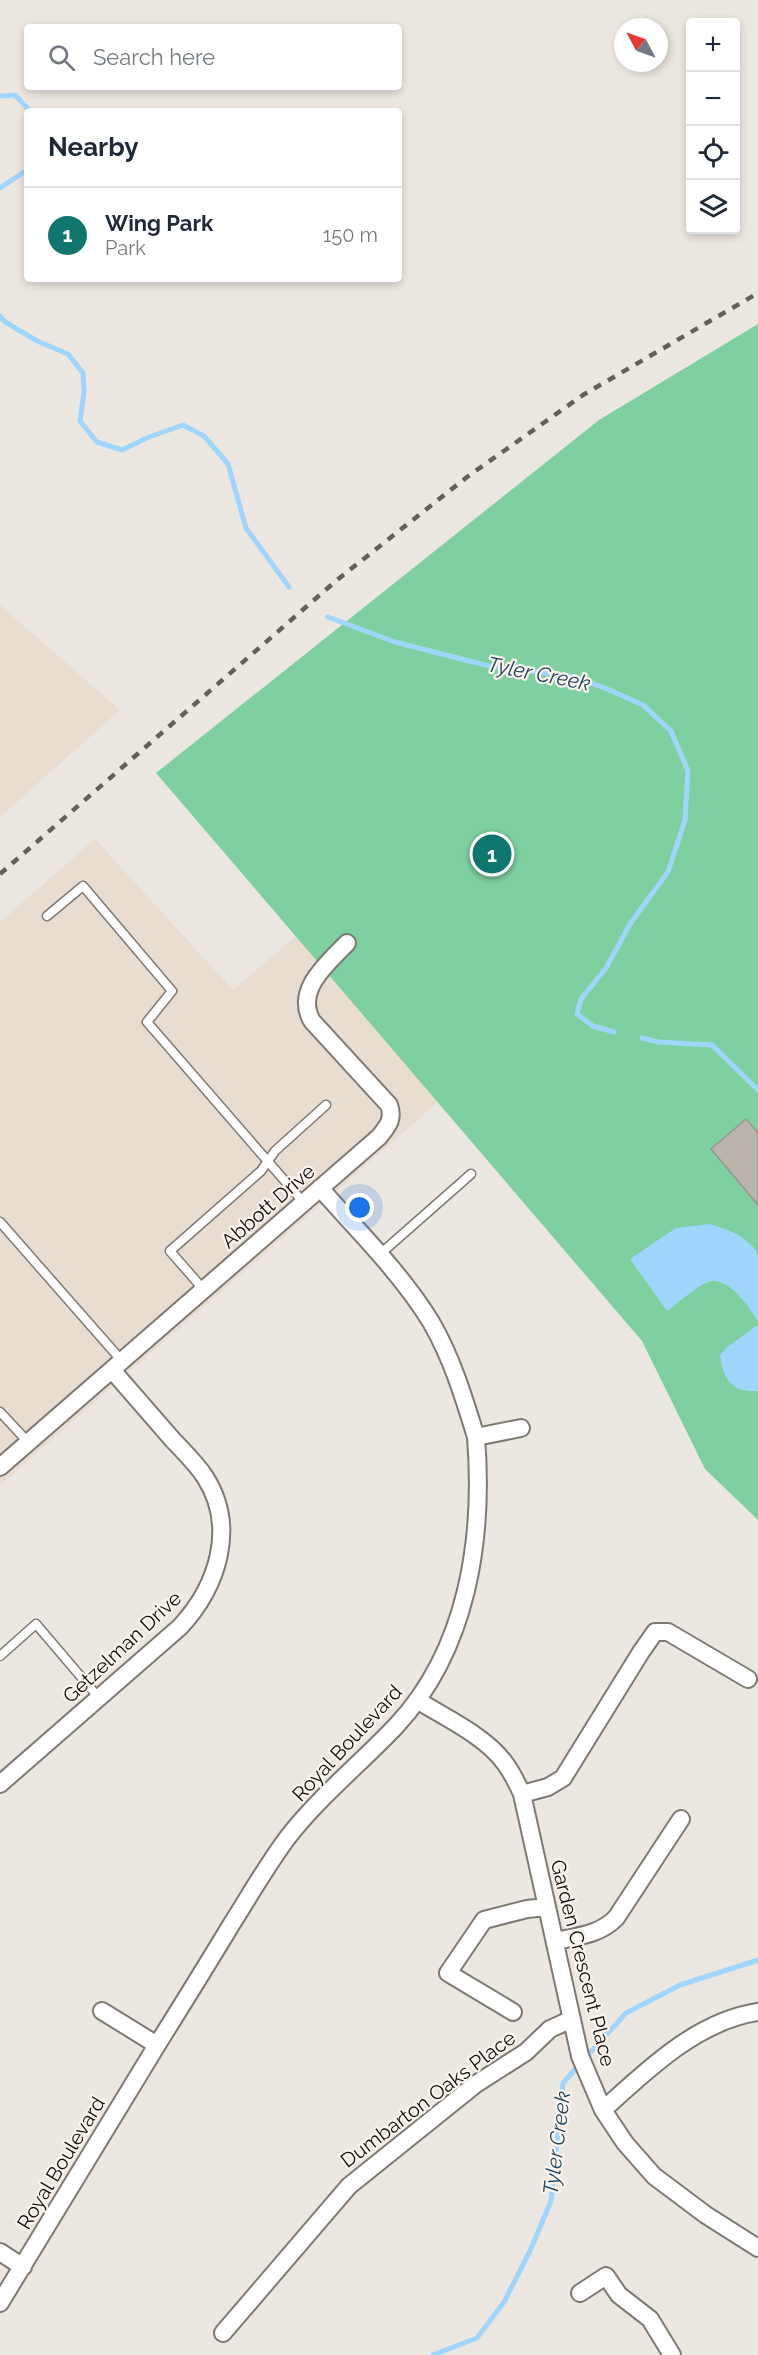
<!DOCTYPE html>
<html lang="en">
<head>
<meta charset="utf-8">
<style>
  :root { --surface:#fff; --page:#f2f2f3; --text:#1f2937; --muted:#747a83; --line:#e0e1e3; --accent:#0f766e }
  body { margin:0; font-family:Raleway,sans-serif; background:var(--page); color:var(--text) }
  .controls { position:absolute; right:18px; top:18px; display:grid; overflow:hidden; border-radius:6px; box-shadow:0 3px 9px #0003 }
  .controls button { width:54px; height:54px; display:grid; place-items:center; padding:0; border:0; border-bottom:2px solid var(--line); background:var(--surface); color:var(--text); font:30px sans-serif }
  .compass { position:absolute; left:614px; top:18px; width:54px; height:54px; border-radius:50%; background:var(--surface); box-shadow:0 3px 9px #0003; rotate:311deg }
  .you { position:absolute; left:360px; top:1208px; width:21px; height:21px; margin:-15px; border:4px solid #fff; border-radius:50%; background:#1a73e8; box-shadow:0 0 0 9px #1a73e833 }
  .badge { display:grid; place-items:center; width:39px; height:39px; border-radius:50%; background:var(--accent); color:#fff; font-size:20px; font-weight:700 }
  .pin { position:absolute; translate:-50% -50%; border:3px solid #fff; box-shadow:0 2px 6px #0006 }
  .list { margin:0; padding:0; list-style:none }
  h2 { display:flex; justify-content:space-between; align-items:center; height:78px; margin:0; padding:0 24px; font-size:26px }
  h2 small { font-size:20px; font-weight:400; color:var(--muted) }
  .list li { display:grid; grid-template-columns:39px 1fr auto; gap:18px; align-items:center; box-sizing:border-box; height:96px; padding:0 24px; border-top:2px solid var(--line) }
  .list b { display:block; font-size:22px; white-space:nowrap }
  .list p { margin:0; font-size:20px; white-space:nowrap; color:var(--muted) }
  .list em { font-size:20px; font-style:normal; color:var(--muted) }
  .icon { flex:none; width:33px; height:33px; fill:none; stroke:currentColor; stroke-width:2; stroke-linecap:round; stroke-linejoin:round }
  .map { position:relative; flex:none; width:758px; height:2355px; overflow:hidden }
  .search { position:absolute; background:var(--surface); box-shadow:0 3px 9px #0003; left:24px; top:24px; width:378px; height:66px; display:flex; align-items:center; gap:15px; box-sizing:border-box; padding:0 21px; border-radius:6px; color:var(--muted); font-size:22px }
  .panel { position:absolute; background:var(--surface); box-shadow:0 3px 9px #0003; left:24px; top:108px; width:378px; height:174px; border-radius:6px }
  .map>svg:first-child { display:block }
  .built { fill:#e8ddd0 }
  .green { fill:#7fd0a0 }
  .water { fill:#a0d6fd }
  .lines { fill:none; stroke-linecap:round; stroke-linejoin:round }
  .stream { stroke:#a0d6fd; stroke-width:5 }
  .building { fill:#bab4ad; stroke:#9a958e; stroke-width:1.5 }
  .service-casing { stroke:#7e7973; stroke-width:11 }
  .minor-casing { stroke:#7e7973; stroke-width:20 }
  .service { stroke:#fff; stroke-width:8 }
  .minor { stroke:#fff; stroke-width:16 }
  .rail { stroke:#63605c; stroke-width:4.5; stroke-dasharray:8 8; stroke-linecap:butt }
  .labels { text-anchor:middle; stroke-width:4.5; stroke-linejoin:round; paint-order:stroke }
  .street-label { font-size:20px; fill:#100e0c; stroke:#faf4ed }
  .water-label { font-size:21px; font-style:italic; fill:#1a435d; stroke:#faf4ed }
</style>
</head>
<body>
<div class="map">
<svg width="758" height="2355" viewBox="0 0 758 2355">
  <rect width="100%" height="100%" fill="#ece7e0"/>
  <path class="built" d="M 0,605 L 120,710 L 0,817 Z
    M 95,839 L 233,990 L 296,936 L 438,1102 L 0,1485 L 0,922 Z"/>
  <path class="green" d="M 758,324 L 758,1520 L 705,1469 L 642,1341 L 156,773 L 599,420 Z"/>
  <path class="water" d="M 709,1224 C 726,1228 752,1238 758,1256 C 758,1266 758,1309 758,1322 C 750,1307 726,1272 706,1283 C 692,1290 679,1302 667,1311 L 630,1259 L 676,1228 Z
    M 758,1325 L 758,1391 C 732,1393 723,1379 720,1355 L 727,1347 Z"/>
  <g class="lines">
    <path class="stream" d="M 0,96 L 15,95 L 30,111
      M 0,188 L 27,170
      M 0,316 L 4,321 L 37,341 L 68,354 L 83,373 L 84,392 L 80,421 L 97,442 L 122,450 L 149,437 L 183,425 L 204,436 L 228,464 L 246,528 L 289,587
      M 328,617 L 395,642 L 489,666 L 570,676 L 605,688 L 643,705 L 671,731 L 688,771 L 685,820 L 668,872 L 630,924 L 606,968 L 581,999 L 577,1014 L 593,1026 L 614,1032
      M 642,1038 L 658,1042 L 712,1045 L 758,1090
      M 433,2355 L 477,2338 L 504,2302 L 530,2251 L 551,2201 L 563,2083 L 626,2013 L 680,1985 L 758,1960"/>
  </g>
  <path class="building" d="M 746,1119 L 758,1133 L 758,1205 L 711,1149 Z"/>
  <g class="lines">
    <defs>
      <path id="service" d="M 47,916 L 83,886 L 172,991 L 147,1022 L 304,1203
        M 0,1222 L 122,1361
        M 379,1255 L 471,1174
        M 204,1290 L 170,1251 L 261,1171 L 275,1151 L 326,1105
        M 0,1412 L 28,1442
        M 0,1656 L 36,1624 L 99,1698"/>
      <path id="minor" d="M 320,1188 C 358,1231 401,1273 431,1322 C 452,1358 464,1398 476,1437
        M 0,1467 L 379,1137 C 388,1126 394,1119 389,1105 L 312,1021 C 294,990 328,963 347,943
        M 417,1700 C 444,1717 485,1736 504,1762 C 512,1772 517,1783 522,1794 L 580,2056 L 603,2110 L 625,2143 L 654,2176 L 706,2215 L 758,2248
        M 0,1784 L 180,1627 C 218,1586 237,1527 205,1477 C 196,1463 183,1451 172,1439 C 152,1416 132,1393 112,1370
        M 522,1794 L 548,1787 L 563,1778 L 641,1652 L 655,1632 L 668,1632 L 748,1679
        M 555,1941 C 578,1936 599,1935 616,1918 L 681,1819
        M 513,2012 L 448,1973 L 484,1920 L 527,1909 L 547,1907
        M 157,2045 C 182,2005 207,1965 231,1925 C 250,1895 267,1865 288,1837 C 320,1796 360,1764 396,1726 C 468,1649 484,1538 476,1437 L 521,1428
        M 603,2110 C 647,2070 697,2021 758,2012
        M 0,2252 L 23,2267
        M 580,2293 L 606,2276 L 619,2295 L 650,2319 L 672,2355
        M 0,2303 L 157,2045 L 102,2011
        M 223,2333 L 349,2186 L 476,2084 L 526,2052 L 550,2029 L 572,2019"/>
    </defs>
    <use href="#service" class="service-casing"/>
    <use href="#minor" class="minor-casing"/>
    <use href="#service" class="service"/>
    <use href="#minor" class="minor"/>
    <path class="rail" d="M 0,874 L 337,580 L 467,477 L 583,395 L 758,293"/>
  </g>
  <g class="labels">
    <g class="street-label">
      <text transform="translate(268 1206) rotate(-41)" y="7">Abbott Drive</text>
      <text transform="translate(122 1647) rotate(-43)" y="7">Getzelman Drive</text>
      <text transform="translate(347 1743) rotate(-47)" y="7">Royal Boulevard</text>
      <text transform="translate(583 1963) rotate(76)" y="7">Garden Crescent Place</text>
      <text transform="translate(428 2099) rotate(-37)" y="7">Dumbarton Oaks Place</text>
      <text transform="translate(61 2163) rotate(-59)" y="7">Royal Boulevard</text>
    </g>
    <g class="water-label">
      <text transform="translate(539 674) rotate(11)" y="7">Tyler Creek</text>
      <text transform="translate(557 2143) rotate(-83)" y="7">Tyler Creek</text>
    </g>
  </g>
</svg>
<div class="controls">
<button>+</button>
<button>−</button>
<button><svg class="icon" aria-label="locate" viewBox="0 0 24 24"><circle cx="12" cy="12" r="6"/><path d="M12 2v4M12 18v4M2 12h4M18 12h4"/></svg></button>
<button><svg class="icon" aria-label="layers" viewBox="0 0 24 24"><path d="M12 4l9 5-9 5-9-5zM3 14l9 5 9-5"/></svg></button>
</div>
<svg class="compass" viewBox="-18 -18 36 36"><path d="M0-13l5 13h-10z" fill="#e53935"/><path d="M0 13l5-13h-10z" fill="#747a83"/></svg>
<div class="you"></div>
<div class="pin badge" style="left:492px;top:854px">1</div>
<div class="search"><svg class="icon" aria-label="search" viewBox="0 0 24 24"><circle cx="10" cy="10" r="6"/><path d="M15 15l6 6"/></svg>Search here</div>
<section class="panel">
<h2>Nearby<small></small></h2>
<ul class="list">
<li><span class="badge">1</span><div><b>Wing Park</b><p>Park</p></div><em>150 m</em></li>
</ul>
</section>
</div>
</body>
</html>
